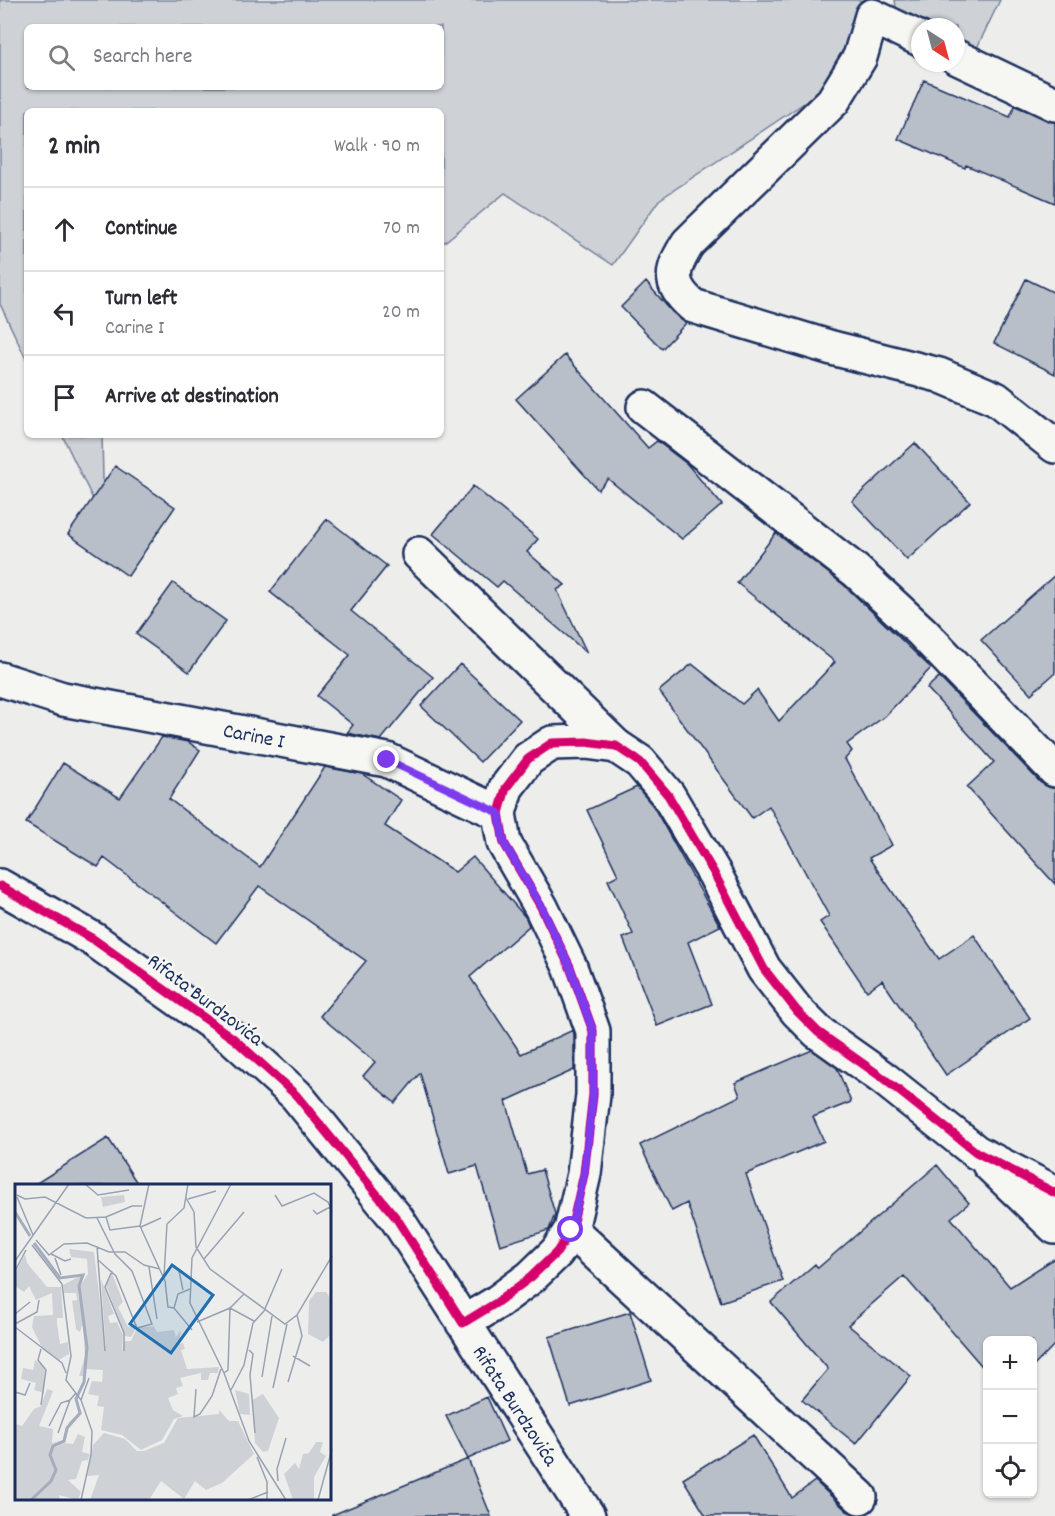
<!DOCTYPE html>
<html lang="en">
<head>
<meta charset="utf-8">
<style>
  :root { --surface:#fff; --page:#f2f2f3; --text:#2b2b33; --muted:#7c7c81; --line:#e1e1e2 }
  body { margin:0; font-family:Dekko,sans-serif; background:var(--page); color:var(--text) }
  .controls { position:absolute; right:18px; bottom:18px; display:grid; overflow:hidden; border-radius:9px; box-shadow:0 2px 4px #0004 }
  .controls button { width:54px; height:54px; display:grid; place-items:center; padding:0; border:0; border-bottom:2px solid var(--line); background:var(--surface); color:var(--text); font:30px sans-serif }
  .compass { position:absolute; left:911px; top:18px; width:54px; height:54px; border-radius:50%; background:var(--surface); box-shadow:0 2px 4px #0004; rotate:144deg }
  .stop { position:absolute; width:18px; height:18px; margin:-14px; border:4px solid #7c3aed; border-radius:50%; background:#fff }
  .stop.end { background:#7c3aed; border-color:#fff; box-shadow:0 2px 6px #0008 }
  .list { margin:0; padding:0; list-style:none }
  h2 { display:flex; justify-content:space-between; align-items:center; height:78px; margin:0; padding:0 24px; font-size:26px }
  h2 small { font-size:20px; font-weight:400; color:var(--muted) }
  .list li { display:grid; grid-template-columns:39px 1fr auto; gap:18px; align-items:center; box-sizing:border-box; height:84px; padding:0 24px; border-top:2px solid var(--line) }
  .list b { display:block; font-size:22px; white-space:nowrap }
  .list p { margin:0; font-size:20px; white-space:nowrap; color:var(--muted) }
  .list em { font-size:20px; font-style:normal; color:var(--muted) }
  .icon { flex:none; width:33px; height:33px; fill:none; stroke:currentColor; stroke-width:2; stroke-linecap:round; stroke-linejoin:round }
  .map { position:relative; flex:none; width:1055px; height:1516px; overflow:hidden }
  .search { position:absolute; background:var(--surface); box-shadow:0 2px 4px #0004; left:24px; top:24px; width:420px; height:66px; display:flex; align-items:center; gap:15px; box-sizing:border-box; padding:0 21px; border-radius:9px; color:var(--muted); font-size:22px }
  .panel { position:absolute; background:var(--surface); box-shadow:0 2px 4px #0004; left:24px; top:108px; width:420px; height:330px; border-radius:9px }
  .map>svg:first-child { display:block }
  .green { fill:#ced2d7; stroke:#74809a; stroke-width:1.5; fill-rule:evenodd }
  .building { fill:#b9bfc8; stroke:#1b2f5e; stroke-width:1.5 }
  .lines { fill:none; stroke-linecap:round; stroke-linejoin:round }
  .minor-casing { stroke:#1b2f5e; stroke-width:38 }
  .tertiary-casing { stroke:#1b2f5e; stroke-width:38 }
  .minor { stroke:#f6f6f2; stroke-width:33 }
  .tertiary { stroke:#f6f6f2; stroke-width:33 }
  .cycleway-casing { stroke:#f6f6f2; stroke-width:13 }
  .cycleway { stroke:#d6006c; stroke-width:9 }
  .route { stroke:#7c3aed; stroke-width:8 }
  .labels { text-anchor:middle; stroke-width:5; stroke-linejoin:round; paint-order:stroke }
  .street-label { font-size:21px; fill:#1b2f5e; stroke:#f6f6f2 }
  .inset-river { fill:none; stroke:#a5acbc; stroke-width:3 }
  .inset-road { fill:none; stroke:#99a2b3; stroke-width:1.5 }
  .view { fill:#1f6fb2; fill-opacity:0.15; stroke:#1f6fb2; stroke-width:3 }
  .inset-edge { fill:none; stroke:#1b2f5e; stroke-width:3 }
</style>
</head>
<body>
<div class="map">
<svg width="1055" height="1516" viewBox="0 0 1055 1516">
  <rect width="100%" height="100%" fill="#edeeec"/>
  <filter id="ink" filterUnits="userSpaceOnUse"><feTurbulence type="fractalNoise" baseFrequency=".0167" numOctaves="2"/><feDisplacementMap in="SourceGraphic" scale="12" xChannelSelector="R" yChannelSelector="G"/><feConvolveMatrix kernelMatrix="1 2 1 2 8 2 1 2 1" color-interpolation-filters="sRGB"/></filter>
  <g filter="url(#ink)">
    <path class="green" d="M 0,0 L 868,0 L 870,16 L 816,95 L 659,200 L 613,265 L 505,193 L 441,245 L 441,111 L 27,111 L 27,361 L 0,304 ZM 27,27 L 441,27 L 441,87 L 27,87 Z
      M 895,0 L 1000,0 L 973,56 L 956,48 L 956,27 L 898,24 Z
      M 62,435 L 102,435 L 104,522 Z"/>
    <path class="building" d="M 924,80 L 1010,117 L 1015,106 L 1055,122 L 1055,203 L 966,165 L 965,168 L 898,139 Z
      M 1026,279 L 1055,293 L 1055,374 L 994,343 Z
      M 646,282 L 672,312 L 686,323 L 662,349 L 621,307 Z
      M 565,355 L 648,448 L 657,441 L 687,464 L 722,505 L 682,539 L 608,479 L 598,490 L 516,399 Z
      M 915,443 L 970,502 L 907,560 L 852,501 Z
      M 115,466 L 175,507 L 128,576 L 68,534 Z
      M 473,486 L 538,539 L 527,552 L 565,585 L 557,590 L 587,653 L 503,581 L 497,587 L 433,534 Z
      M 327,519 L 387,566 L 351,611 L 433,677 L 381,740 L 347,733 L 353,725 L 317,696 L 350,655 L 270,592 Z
      M 776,533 L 844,585 L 931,668 L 885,716 L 847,744 L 852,751 L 845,759 L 892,845 L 869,858 L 939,959 L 974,935 L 1030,1018 L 946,1075 L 882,980 L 867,991 L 820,922 L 829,916 L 769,806 L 752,818 L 659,691 L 692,664 L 742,704 L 757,690 L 779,721 L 835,662 L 737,583 Z
      M 1055,575 L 1055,673 L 1031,694 L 981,640 Z
      M 173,583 L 226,621 L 189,672 L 136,634 Z
      M 460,664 L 520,720 L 480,762 L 421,706 Z
      M 939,677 L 1041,783 L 1055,788 L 1055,884 L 967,787 L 994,762 L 927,688 Z
      M 162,737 L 188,742 L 200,750 L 169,799 L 260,867 L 325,767 L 362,774 L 401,800 L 385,826 L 455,872 L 473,857 L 526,918 L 529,926 L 470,977 L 521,1054 L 573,1030 L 574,1034 L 574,1070 L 506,1101 L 527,1174 L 542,1170 L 555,1214 L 549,1230 L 500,1245 L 477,1166 L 449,1174 L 420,1073 L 395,1103 L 363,1076 L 375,1062 L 320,1016 L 366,961 L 259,886 L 216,943 L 104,858 L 98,867 L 26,823 L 63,763 L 120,798 Z
      M 637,787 L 653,806 L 720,926 L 688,942 L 712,1004 L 657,1026 L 623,938 L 633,934 L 608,880 L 618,875 L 587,810 Z
      M 812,1050 L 837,1068 L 851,1102 L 813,1117 L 824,1141 L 746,1174 L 783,1281 L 721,1302 L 687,1203 L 672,1211 L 640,1145 L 740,1096 L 735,1083 Z
      M 108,1138 L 139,1186 L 32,1186 Z
      M 937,1165 L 969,1203 L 951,1218 L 1010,1287 L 1055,1258 L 1055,1344 L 1032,1368 L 1032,1341 L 987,1341 L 987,1372 L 904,1276 L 848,1325 L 911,1376 L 856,1444 L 802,1400 L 828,1369 L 771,1302 L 815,1264 L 818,1268 Z
      M 630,1312 L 651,1380 L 570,1406 L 549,1337 Z
      M 487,1397 L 507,1441 L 468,1459 L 446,1416 Z
      M 753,1435 L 792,1498 L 815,1481 L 847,1511 L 860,1516 L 706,1516 L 683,1479 Z
      M 468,1459 L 491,1516 L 332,1516 L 332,1515 Z"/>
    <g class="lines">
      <defs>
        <path id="minor" d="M 920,39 L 872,16 L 860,57 L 833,101 L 688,243 C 671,270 667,284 693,306 L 832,348 L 939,375 L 996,399 L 1055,446
          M 956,57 L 1055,104
          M 644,407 L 856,571 L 922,632 L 1055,770
          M 419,554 L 616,746
          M 0,679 L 63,699 L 387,760 L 499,813
          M 989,1164 L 1055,1227
          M 571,1230 L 860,1497"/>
        <path id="tertiary" d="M 0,886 L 93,939 L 234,1039 L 296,1095 L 397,1219 L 588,1516
          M 463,1323 L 496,1303 L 531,1277 L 557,1252 L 571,1230 L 584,1174 L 593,1095 L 593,1031 L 570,967 L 541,907 L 504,843 L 499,813 L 506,788 L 528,759 L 552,743 L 586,742 L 616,746 L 640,762 L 668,795 L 714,873 L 764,969 L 797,1011 L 818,1032 L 883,1078 L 976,1152 L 1055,1193"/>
      </defs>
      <use href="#minor" class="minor-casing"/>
      <use href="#tertiary" class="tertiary-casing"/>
      <use href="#minor" class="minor"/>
      <use href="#tertiary" class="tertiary"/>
      <defs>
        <path id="cycleway" d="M 0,886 L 93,939 L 234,1039 L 296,1095 L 397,1219 L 463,1323 L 496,1303 L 531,1277 L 557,1252 L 571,1230 L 584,1174 L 593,1095 L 593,1031 L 570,967 L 541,907 L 504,843 L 499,813 L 506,788 L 528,759 L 552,743 L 586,742 L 616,746 L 640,762 L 668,795 L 714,873 L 764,969 L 797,1011 L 818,1032 L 883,1078 L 976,1152 L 1055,1193"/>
      </defs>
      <use href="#cycleway" class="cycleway-casing"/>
      <use href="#cycleway" class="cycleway"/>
    </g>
  </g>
  <g class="lines" filter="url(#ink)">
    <path class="route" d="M 387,760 L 499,813 L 504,843 L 541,906 L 570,967 L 593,1031 L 593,1095 L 584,1174 L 571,1230"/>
  </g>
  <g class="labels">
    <g class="street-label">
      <text transform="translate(254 735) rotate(11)" y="7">Carine I</text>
      <text transform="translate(206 999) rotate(37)" y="7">Rifata Burdzovića</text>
      <text transform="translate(516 1405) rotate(57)" y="7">Rifata Burdzovića</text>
    </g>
  </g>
  <g transform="translate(15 1184)">
    <rect width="316" height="316" fill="#edeeec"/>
    <path d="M 109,11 L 110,18 L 88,23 L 86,13 ZM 54,65 L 79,68 L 91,168 L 86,95 L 99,130 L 93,132 L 95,139 L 102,138 L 108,151 L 107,169 L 109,157 L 116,157 L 122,144 L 139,142 L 142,148 L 159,146 L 161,153 L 166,146 L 164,160 L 168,159 L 170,165 L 166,166 L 172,185 L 204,183 L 203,189 L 195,189 L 193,196 L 186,196 L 186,189 L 165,194 L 168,202 L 161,204 L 163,210 L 153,214 L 158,226 L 168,232 L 159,235 L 147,256 L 126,266 L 107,251 L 86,246 L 89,223 L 82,222 L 84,212 L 73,210 L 77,197 L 87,198 L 88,186 L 70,185 L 73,160 L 69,192 L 64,192 L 70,172 L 68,145 L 67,141 L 65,148 L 61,145 L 57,117 L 62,116 L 61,109 L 49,109 L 48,101 L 67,91 L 63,103 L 64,117 L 65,102 L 73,90 L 72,75 L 56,73 ZM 10,70 L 12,79 L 32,103 L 46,103 L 48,134 L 42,134 L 42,139 L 45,160 L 53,158 L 54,170 L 44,176 L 28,166 L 17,143 L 19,132 L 38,131 L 37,109 L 21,116 L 14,102 L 9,108 L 0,102 L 0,90 ZM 97,89 L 108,118 L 103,123 L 113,143 L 120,140 L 122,143 L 116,153 L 110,152 L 91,101 ZM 301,108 L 311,108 L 316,115 L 316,150 L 308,158 L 293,150 L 294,117 ZM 20,176 L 30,183 L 29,209 L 19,206 L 21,199 L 6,195 L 8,184 L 18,186 ZM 32,205 L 38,207 L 24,242 L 38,245 L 37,259 L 49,256 L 54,238 L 66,227 L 67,230 L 54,244 L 50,259 L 58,260 L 63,250 L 70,253 L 67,268 L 75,270 L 73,276 L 67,277 L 61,295 L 53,296 L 66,308 L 63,316 L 44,311 L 45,316 L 0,316 L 0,240 L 7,242 L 19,225 L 26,222 ZM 220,206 L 234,210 L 235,231 L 225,230 ZM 248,210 L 264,234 L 253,267 L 248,268 L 240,259 L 237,216 ZM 204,226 L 214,237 L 223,237 L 239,270 L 207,299 L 191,306 L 180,297 L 169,315 L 146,297 L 134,316 L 75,316 L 84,291 L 72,292 L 78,261 L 89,249 L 110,255 L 122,267 L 129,267 L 149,259 L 163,234 L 204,230 ZM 301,258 L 308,258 L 305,268 L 311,272 L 299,293 L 299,316 L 278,316 L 269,290 L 280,279 L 284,285 L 288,270 L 294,269 Z" fill="#ced2d7"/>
    <path class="inset-river" d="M 0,28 L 15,52M 16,316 L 36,297 L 41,286 L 35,271 L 38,262 L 49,257 L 52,244 L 65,229 L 61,215 L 69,198 L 72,163 L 64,102 L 68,91 L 45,94 L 19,59"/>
    <path class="inset-road" d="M 70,0 L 83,11 L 114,6M 134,0 L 125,42 L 150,97 L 153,123 L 159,124 L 163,110 L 175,105M 216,0 L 177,74 L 175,119 L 209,189 L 234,257 L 271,316M 2,11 L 10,15 L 30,13 L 71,34 L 91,33M 260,11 L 267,22 L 299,9 L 313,18 L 317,28M 2,13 L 18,51M 171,14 L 179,28 L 181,63 L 195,85 L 270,140 L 282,131 L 317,72M 173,15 L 201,7M 298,26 L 302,30 L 315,23M 125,42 L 95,46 L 91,33 L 117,22 L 127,22M 126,43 L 146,34M 21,56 L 34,71 L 49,60 L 72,59 L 94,68 L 110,68 L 129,81 L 145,85M 17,61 L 47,100 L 56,172 L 51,196 L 66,216 L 77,247 L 76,271 L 66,316M 82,62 L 83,76 L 101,92 L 122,144 L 137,140 L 117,87 L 100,70 L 82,34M 36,70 L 50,77 L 56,75M 40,74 L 46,91M 189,75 L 229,28M 83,76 L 90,167M 0,77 L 54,0M 134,83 L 142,135M 0,87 L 11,66M 97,87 L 90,103 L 109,149 L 109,167M 164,87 L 168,106M 149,92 L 152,40 L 169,24 L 173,0M 159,124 L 177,146M 0,130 L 15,118M 182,138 L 215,124 L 229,110M 0,140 L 22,128 L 24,116M 0,143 L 47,179 L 51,189M 26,165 L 23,176 L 31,186 L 26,221M 234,166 L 238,170 L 235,191 L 240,249M 278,172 L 295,182M 209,189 L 213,186 L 215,124 L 239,137M 247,193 L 257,132M 273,198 L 287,152 L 282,131M 258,204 L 272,140M 181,205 L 179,233 L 185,230 L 197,212 L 206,185M 216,206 L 229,181 L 238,139 L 249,127 L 267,85M 0,208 L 10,211 L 15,199M 66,216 L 74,194M 34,242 L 46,219 L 55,216M 43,249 L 55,216 L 61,209M 242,273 L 252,298 L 252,316M 263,297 L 262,285 L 271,254M 233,316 L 253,308M 303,316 L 317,265"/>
    <path class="view" d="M 157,81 L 198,111 L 156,169 L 115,140 Z"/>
    <rect width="316" height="316" class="inset-edge"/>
  </g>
</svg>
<div class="controls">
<button>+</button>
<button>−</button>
<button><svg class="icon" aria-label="locate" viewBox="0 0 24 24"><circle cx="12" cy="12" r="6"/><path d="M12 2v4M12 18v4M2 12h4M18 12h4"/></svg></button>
</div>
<svg class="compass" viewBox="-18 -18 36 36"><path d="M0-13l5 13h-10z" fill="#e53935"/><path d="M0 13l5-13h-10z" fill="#7c7c81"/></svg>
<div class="stop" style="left:571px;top:1230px"></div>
<div class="stop end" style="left:387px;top:760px"></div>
<div class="search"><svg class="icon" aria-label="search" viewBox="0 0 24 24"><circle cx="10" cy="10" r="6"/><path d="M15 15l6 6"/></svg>Search here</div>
<section class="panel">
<h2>2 min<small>Walk · 90 m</small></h2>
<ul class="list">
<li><svg class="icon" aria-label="ahead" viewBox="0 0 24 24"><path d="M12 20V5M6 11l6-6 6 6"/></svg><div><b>Continue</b></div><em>70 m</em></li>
<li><svg class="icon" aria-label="left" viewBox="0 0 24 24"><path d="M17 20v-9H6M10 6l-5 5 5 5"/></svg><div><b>Turn left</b><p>Carine I</p></div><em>20 m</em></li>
<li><svg class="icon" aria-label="arrive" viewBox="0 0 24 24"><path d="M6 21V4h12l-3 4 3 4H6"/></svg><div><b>Arrive at destination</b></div></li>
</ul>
</section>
</div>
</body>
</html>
